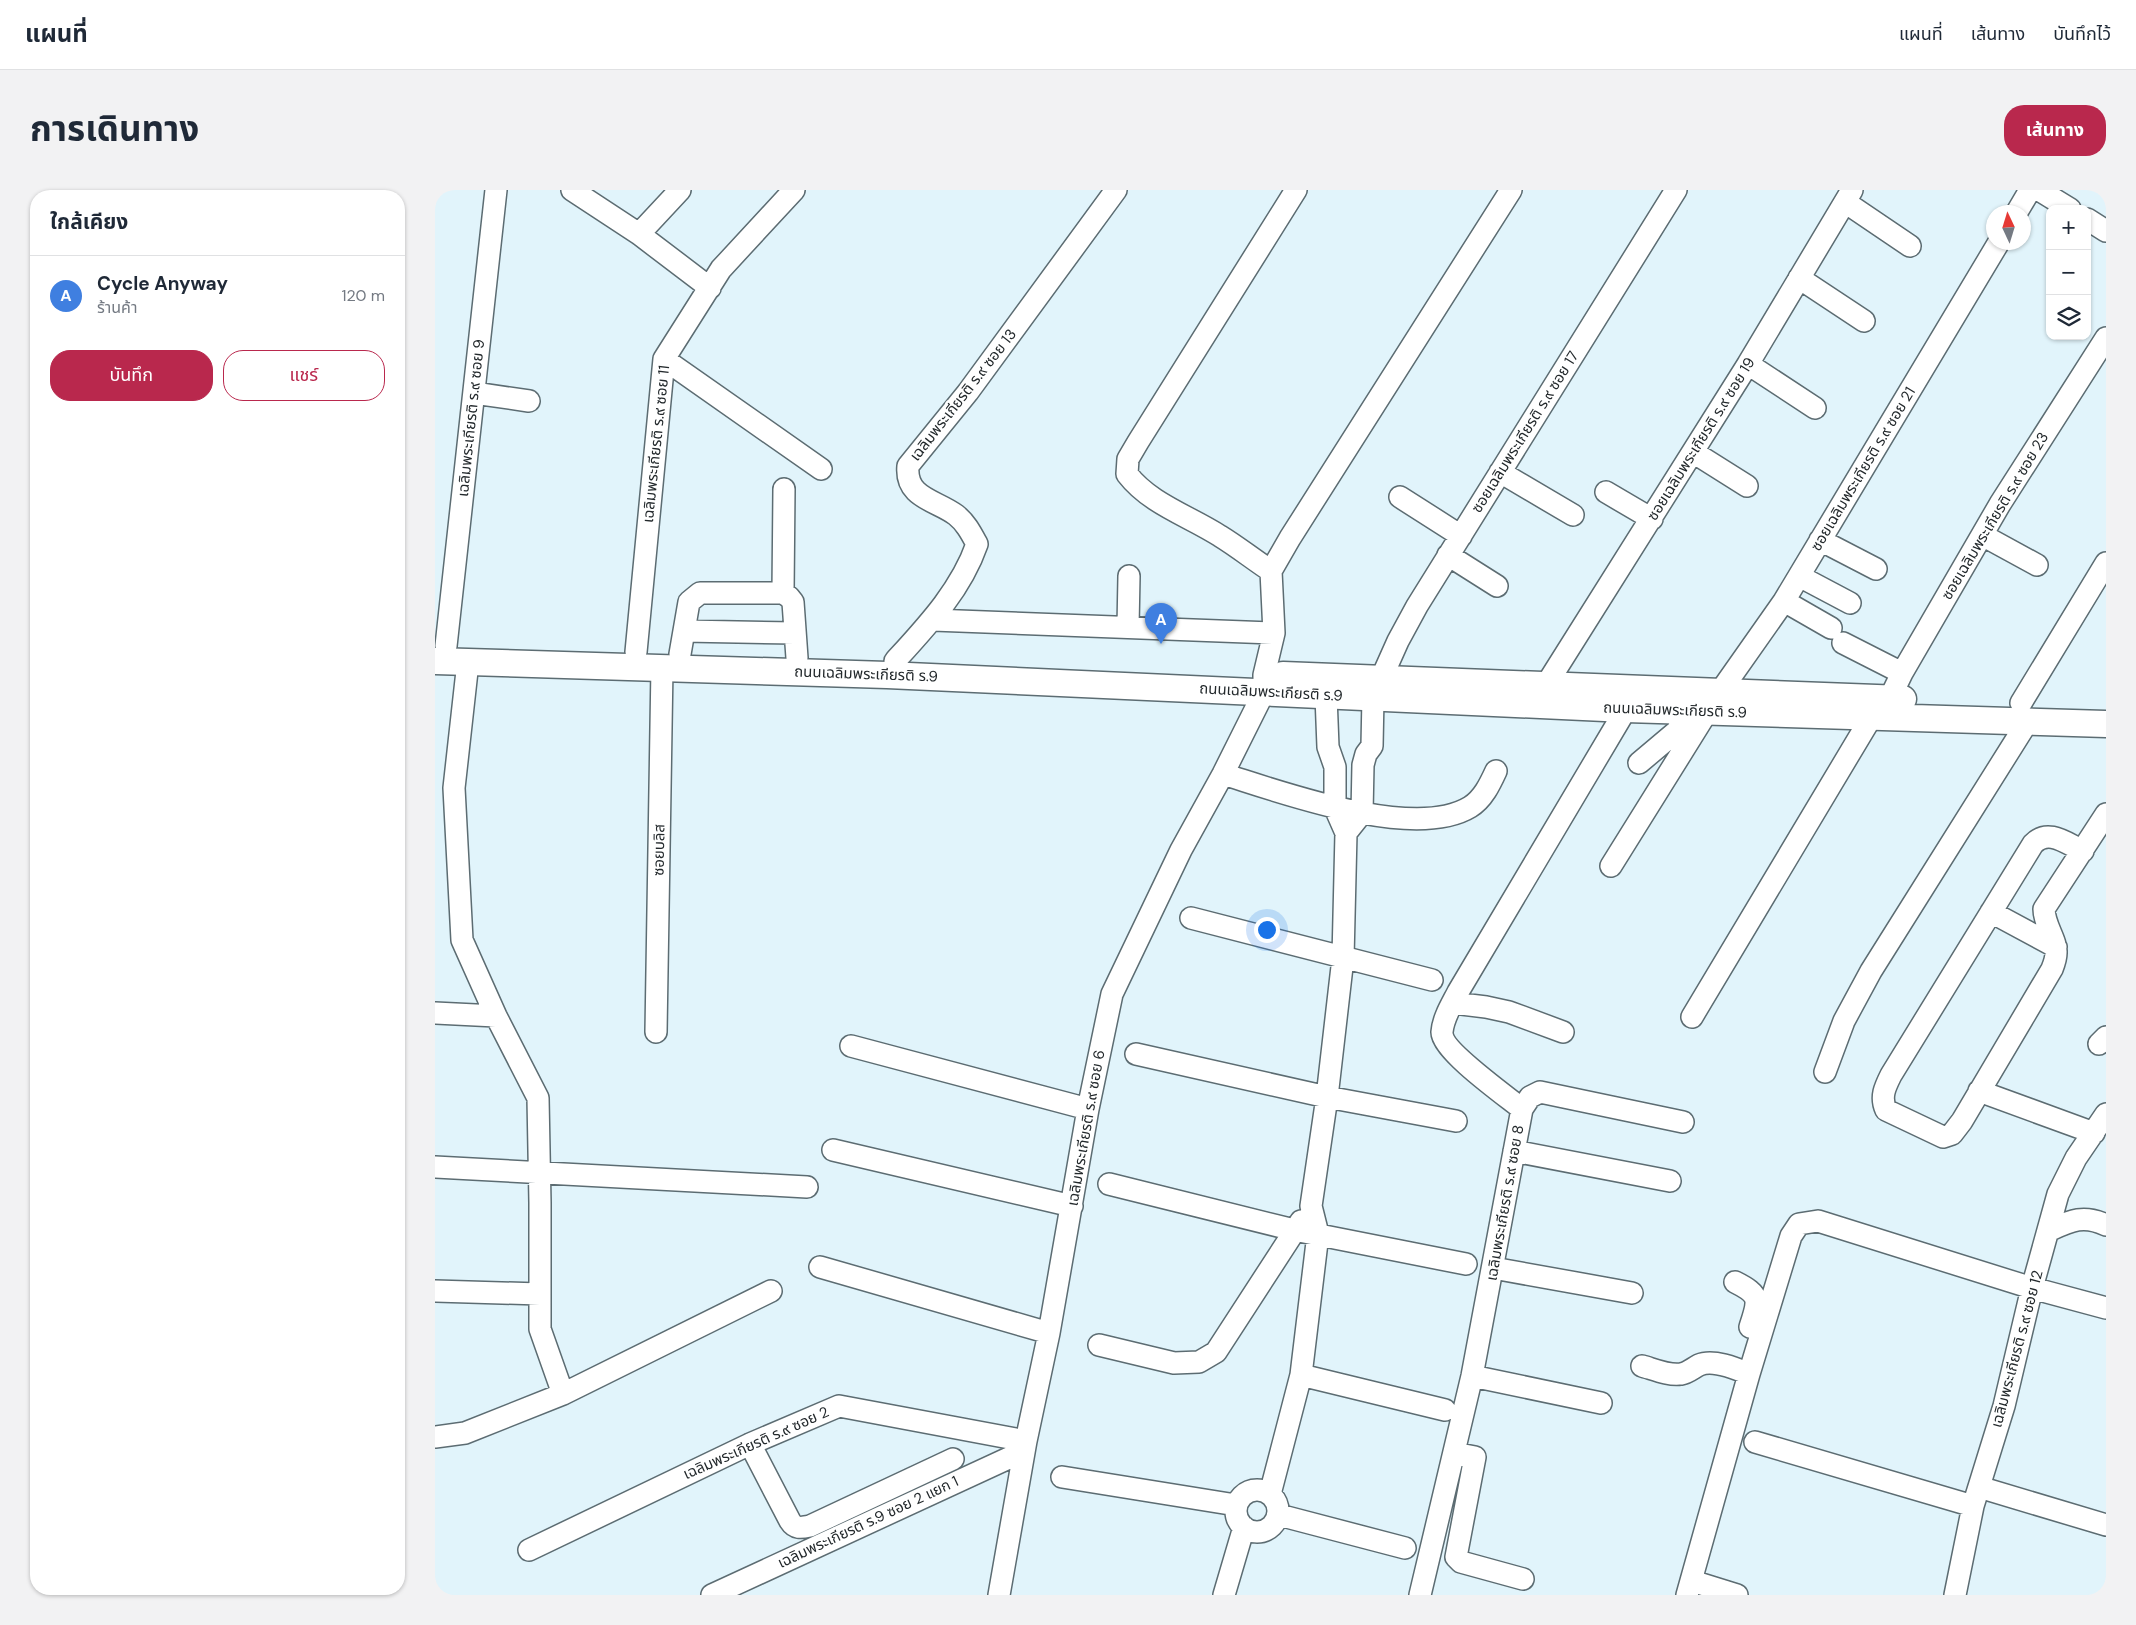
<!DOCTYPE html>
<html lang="th">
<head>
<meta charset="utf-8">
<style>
  :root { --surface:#fff; --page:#f2f2f3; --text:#1f2937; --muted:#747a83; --line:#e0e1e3; --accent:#b9284d }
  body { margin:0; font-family:"DM Sans","Noto Sans Thai",sans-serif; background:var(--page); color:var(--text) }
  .controls { position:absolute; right:15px; top:15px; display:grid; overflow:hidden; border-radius:10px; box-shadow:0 1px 4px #0004 }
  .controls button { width:45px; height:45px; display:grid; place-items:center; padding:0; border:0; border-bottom:1px solid var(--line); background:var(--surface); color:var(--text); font:25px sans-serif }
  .compass { position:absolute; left:1551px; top:15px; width:45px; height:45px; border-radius:50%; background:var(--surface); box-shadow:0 1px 4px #0004; rotate:356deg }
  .you { position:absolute; left:831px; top:739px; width:18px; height:18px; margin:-12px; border:4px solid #fff; border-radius:50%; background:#1a73e8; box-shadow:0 0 0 8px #1a73e833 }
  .badge { display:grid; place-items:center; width:32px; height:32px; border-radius:50%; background:var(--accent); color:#fff; font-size:16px; font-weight:700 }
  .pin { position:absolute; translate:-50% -41px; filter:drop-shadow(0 1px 2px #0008) }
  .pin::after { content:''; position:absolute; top:26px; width:18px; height:15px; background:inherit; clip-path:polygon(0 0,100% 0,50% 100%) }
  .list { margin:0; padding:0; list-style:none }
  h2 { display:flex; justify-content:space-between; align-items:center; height:65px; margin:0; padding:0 20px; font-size:21px }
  h2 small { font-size:16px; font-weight:400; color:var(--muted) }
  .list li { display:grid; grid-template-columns:32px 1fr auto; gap:15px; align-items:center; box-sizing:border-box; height:80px; padding:0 20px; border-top:1px solid var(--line) }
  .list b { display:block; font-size:19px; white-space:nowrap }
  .list p { margin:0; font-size:16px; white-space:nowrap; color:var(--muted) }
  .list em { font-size:16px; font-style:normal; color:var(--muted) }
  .actions { display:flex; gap:10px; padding:15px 20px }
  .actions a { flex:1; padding:11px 0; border:1px solid var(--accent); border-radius:20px; text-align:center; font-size:18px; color:var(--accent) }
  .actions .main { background:var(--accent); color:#fff }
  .icon { flex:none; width:28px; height:28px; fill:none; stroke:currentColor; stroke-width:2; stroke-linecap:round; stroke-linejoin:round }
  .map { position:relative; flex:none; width:1671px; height:1405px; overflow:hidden; border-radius:20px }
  header { display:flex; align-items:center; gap:30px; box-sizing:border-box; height:70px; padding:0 25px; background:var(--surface); border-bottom:1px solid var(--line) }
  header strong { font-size:24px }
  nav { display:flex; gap:28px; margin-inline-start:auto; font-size:18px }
  .intro { display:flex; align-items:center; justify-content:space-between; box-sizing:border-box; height:120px; padding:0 30px }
  h1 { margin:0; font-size:35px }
  .button { padding:12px 22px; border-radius:20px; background:var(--accent); color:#fff; font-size:18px; font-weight:700 }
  main { display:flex; gap:30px; padding:0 30px }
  aside { flex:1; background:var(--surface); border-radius:20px; box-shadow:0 1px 4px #0004 }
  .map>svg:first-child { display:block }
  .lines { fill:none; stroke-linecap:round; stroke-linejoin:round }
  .minor-casing { stroke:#5c6c72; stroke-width:24 }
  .major-casing { stroke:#5c6c72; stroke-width:29 }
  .minor { stroke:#fff; stroke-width:21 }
  .major { stroke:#fff; stroke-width:26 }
  .labels { text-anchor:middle; stroke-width:5; stroke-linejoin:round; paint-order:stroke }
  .street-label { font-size:15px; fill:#23292c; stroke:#fff }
</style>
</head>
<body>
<header>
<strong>แผนที่</strong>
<nav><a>แผนที่</a><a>เส้นทาง</a><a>บันทึกไว้</a></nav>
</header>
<div class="intro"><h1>การเดินทาง</h1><a class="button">เส้นทาง</a></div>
<main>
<aside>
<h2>ใกล้เคียง<small></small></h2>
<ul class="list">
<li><span class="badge" style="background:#3f7fe0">A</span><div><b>Cycle Anyway</b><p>ร้านค้า</p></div><em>120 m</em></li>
</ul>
<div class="actions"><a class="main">บันทึก</a><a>แชร์</a></div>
</aside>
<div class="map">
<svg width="1671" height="1405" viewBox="0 0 1671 1405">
  <rect width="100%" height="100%" fill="#e1f4fb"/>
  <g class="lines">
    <defs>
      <path id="minor" d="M 137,0 L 204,44 L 275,98
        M 861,0 L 703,252 L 693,269 L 692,284 C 715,314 754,326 785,346 C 803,357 819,370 836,381 L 855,348 L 1076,0
        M 1604,0 L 1635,19
        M 1410,12 L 1475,56
        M 1582,22 L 1595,0
        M 1652,29 L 1671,41
        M 204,44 L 245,0
        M 1364,88 L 1429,131
        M 229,169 L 386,279
        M 1313,174 L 1380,218
        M 39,203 L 94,211
        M 1258,262 L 1312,296
        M 1065,282 L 1138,325
        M 1171,302 L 1217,329
        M 965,307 L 1026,346
        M 1547,345 L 1602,375
        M 1385,350 L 1441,379
        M 1013,365 L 1062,396
        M 1364,386 L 1415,413
        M 348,403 L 349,299
        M 1349,411 L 1396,438
        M 498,430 L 839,443
        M 693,437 L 694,386
        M 249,441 L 360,443
        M 1408,453 L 1467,483
        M 11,456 L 61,0
        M 201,462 L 229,169 L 286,79 L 359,0
        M 245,464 L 254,412 L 265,403 L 348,403 L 354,407 L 358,412 L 362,468
        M 460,471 C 492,436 526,400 542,354 C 536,343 531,333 521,325 C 501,310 470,308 473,276 L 533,202 L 681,0
        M 33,472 L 19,598 L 27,750 L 61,826 L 103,908 L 105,1013 L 105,1139 L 128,1204
        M 1111,495 L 1313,174 L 1417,0
        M 1285,502 L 1349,411 L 1564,52
        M 1455,508 L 1467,483 L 1565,314 L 1671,148
        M 1586,513 L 1671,373
        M 1204,573 L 1242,541 L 1250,526 L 1248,520
        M 788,584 C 846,602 979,651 1035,617 C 1048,609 1055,594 1061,581
        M 911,643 L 927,623 L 928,575 L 931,564 L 937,556 L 938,507 L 963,451 L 982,416 L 1241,0
        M 1648,661 C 1631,653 1613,638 1598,654 L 1456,885 C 1450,897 1445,907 1451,920 L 1508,947 L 1517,944 L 1527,931 L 1617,779 C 1619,774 1621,768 1621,763 C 1622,750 1609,735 1609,719 L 1671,624
        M 1176,676 L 1272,522
        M 1556,722 L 1621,757
        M 756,728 L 997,790
        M 1018,813 L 1051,817 L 1074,822 L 1128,842
        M 0,823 L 61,826
        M 1257,827 L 1437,526
        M 221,842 L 227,477
        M 1664,854 L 1671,847
        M 416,856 L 653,919
        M 701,864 L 892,907 L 1021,931
        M 1390,882 L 1409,831 L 1436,781 L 1593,531
        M 1544,901 L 1659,943
        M 1087,919 L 1095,907 L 1105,902 L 1248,932
        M 398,960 L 637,1016
        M 1079,961 L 1235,991
        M 0,977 L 372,997
        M 674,994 L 859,1040 L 1031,1074
        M 1613,1041 C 1635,1031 1648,1024 1671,1035
        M 385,1077 L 614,1143
        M 1058,1078 L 1197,1103
        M 1300,1092 C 1326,1105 1324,1110 1315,1137
        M 0,1101 L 105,1104
        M 664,1155 L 739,1173 L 764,1172 L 781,1162 L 866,1031
        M 1207,1176 C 1218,1179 1234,1186 1246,1184 C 1253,1183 1258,1178 1264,1175 C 1278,1169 1300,1178 1314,1184
        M 866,1185 L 1010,1220
        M 1037,1186 L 1166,1213
        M 0,1247 L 30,1243 L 128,1204 L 336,1101
        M 1320,1252 L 1538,1316
        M 315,1254 L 355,1331 C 360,1339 366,1338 375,1336 L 518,1269
        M 1019,1263 L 1040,1267 L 1021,1367 L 1026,1372 L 1088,1389
        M 627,1287 L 801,1315
        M 1544,1297 L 1671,1335
        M801 1321a21 21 0 1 1 42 0a21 21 0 1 1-42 0Z
        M 835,1304 L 866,1185 L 883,1044 L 876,1016 L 892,907 L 908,768 L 911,643 L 900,618 L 900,577 L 893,557 L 891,506
        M 844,1325 L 970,1358
        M 94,1360 L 315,1254 L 404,1216 L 591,1251
        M 1257,1391 L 1302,1405
        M 277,1405 L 589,1261
        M 564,1405 L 591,1251 L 614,1143 L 653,919 L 677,804 L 746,660 L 788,584 L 829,502 L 829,485 L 839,443 L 836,381
        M 789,1405 L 809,1337
        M 985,1405 L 1037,1186 L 1087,919 C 1071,906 1006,860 1007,842 C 1008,828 1017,814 1023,802 L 1191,519
        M 1252,1405 L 1314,1184 L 1356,1046 L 1364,1034 L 1383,1031 L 1597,1098 L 1671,1118
        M 1520,1405 L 1538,1316 L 1569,1216 L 1597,1098 L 1623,1004 L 1641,968 L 1671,924"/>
      <path id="major" d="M 0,471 L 452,485 L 1191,519 L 1671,534
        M 848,485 L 1468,509"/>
    </defs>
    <use href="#minor" class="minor-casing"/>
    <use href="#major" class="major-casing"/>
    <use href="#minor" class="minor"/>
    <use href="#major" class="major"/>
  </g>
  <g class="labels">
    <g class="street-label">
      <text transform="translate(528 205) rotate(-52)" y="5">เฉลิมพระเกียรติ ร.๙ ซอย 13</text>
      <text transform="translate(36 228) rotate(-84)" y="5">เฉลิมพระเกียรติ ร.๙ ซอย 9</text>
      <text transform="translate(1090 242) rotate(-58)" y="5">ซอยเฉลิมพระเกียรติ ร.๙ ซอย 17</text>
      <text transform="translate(1266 249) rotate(-58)" y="5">ซอยเฉลิมพระเกียรติ ร.๙ ซอย 19</text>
      <text transform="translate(221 254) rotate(-84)" y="5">เฉลิมพระเกียรติ ร.๙ ซอย 11</text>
      <text transform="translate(1428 279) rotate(-59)" y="5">ซอยเฉลิมพระเกียรติ ร.๙ ซอย 21</text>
      <text transform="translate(1560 326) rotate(-59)" y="5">ซอยเฉลิมพระเกียรติ ร.๙ ซอย 23</text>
      <text transform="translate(431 484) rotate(2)" y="5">ถนนเฉลิมพระเกียรติ ร.9</text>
      <text transform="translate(836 502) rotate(3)" y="5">ถนนเฉลิมพระเกียรติ ร.9</text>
      <text transform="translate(1240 520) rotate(2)" y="5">ถนนเฉลิมพระเกียรติ ร.9</text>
      <text transform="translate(224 660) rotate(-89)" y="5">ซอยบลิส</text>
      <text transform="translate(651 938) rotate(-80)" y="5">เฉลิมพระเกียรติ ร.๙ ซอย 6</text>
      <text transform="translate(1070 1013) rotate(-80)" y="5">เฉลิมพระเกียรติ ร.๙ ซอย 8</text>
      <text transform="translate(1582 1159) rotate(-75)" y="5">เฉลิมพระเกียรติ ร.๙ ซอย 12</text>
      <text transform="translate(321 1253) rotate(-24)" y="5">เฉลิมพระเกียรติ ร.๙ ซอย 2</text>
      <text transform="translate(433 1332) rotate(-25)" y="5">เฉลิมพระเกียรติ ร.9 ซอย 2 แยก 1</text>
    </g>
  </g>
</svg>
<div class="controls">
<button>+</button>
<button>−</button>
<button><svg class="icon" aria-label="layers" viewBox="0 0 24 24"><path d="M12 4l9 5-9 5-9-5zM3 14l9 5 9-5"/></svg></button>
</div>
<svg class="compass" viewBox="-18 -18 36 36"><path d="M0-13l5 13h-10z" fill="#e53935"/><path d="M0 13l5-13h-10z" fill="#747a83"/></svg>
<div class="you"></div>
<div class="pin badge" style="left:726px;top:454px;background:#3f7fe0">A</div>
</div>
</main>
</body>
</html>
